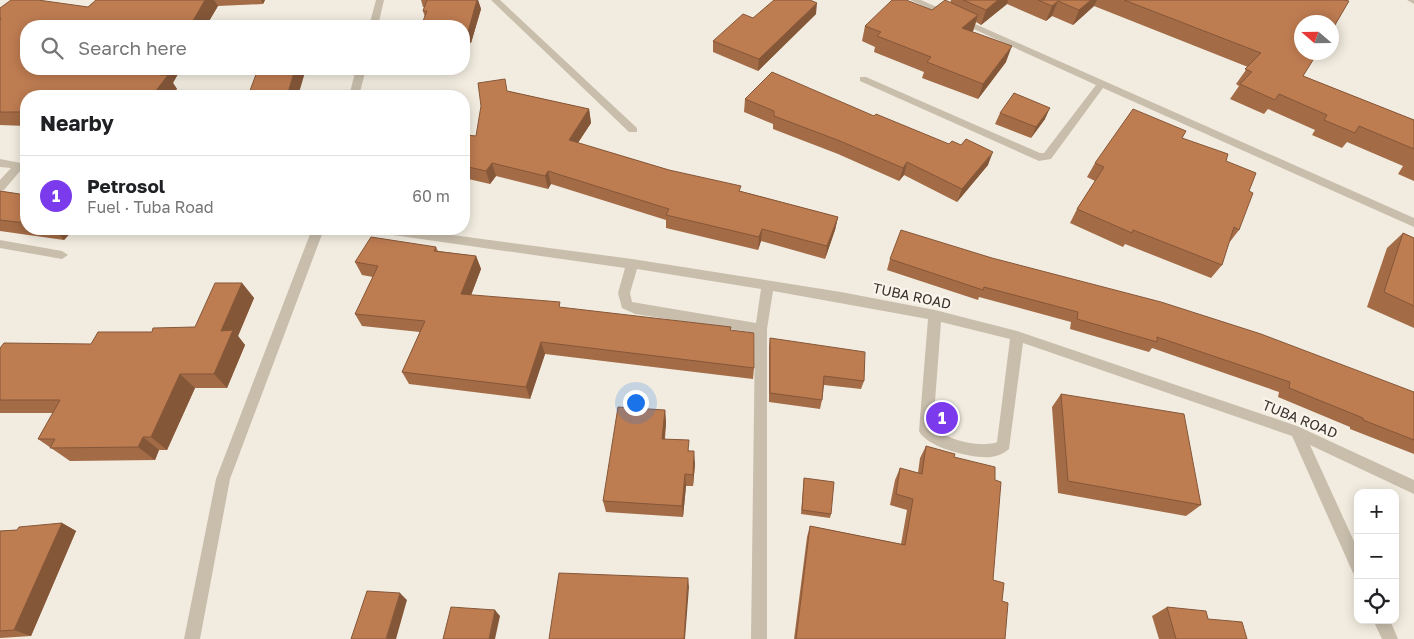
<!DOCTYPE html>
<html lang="en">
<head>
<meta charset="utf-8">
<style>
  :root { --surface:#fff; --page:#f6f6f6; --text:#202124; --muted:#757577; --line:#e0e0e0; --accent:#7c3aed }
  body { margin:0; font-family:"Golos Text",sans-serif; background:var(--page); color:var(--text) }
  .controls { position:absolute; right:15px; bottom:15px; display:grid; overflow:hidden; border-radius:10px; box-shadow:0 2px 12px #0003 }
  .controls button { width:45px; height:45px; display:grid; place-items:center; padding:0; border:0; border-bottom:1px solid var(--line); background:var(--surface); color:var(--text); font:25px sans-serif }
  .compass { position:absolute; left:1294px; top:15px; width:45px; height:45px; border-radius:50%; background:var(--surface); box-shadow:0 2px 12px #0003; rotate:290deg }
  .you { position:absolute; left:635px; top:402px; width:18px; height:18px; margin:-12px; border:4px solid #fff; border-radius:50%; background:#1a73e8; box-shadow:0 0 0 8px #1a73e833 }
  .badge { display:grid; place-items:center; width:32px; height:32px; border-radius:50%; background:var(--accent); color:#fff; font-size:16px; font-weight:700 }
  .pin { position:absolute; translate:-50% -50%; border:2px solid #fff; box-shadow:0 1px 5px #0006 }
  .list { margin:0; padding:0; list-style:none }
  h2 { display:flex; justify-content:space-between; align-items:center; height:65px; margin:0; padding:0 20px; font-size:21px }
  h2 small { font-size:16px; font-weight:400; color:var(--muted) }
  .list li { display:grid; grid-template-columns:32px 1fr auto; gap:15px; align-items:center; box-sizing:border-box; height:80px; padding:0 20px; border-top:1px solid var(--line) }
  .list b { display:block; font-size:19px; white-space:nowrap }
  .list p { margin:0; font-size:16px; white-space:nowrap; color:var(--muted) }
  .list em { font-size:16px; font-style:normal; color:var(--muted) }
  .icon { flex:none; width:28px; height:28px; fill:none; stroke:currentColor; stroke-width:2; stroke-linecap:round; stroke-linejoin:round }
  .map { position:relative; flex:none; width:1414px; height:639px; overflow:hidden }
  .search { position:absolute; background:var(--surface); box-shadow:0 2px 12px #0003; left:20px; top:20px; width:450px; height:55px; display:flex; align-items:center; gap:12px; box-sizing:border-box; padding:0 18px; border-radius:20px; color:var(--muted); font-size:19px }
  .panel { position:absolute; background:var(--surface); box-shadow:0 2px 12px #0003; left:20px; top:90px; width:450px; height:145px; border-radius:20px }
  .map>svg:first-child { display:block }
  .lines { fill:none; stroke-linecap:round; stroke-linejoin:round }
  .minor { fill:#c9beac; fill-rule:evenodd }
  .wall { fill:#a36b46 }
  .shaded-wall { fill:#855739 }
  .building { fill:#be7c51; stroke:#855739 }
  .labels { text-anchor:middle; stroke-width:4.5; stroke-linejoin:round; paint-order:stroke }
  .street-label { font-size:14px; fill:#38312b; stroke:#f9f5ec }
</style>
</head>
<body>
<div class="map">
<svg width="1414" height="639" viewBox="0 0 1414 639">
  <rect width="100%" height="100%" fill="#f2ece0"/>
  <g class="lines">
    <path class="minor" d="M 376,0 L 384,0 L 378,26 L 369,26 Z
      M 491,0 L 500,0 L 637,128 L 637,132 L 629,132 Z
      M 910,0 L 921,0 L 1414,218 L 1414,227 L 1103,88 L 1051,159 L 1039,161 L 860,81 L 860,77 L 866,77 L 1040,153 L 1044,153 L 1096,85 Z
      M 1407,0 L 1414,0 L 1414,4 Z
      M 356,69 L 366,69 L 359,96 L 349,96 Z
      M 0,159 L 26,164 L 26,170 L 21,170 L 4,190 L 0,191 L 0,180 L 11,168 L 0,167 Z
      M 312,229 L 324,229 L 230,479 L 200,639 L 184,639 L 216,479 Z
      M 373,229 L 408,229 L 632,259 L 841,292 L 935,310 L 1017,331 L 1297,426 L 1414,480 L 1414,494 L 1310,445 L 1358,550 L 1358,576 L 1353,573 L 1292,436 L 1023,343 L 1009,449 C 1003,454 998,456 991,457 C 974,459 927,448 919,431 L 928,319 L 773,291 L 767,329 L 767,639 L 751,639 L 755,333 L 635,314 L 622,308 L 618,293 L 625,268 L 379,233 ZM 637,269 L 761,289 L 756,323 L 632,302 L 630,293 ZM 941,322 L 1010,339 L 997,442 L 995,443 C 975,447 949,440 933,428 Z
      M 0,240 L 62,251 L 68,255 L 62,259 L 0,248 Z
      M 1373,620 L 1390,620 L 1398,639 L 1382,639 Z"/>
  </g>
  <path class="wall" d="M 96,0 L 265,0 L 263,4 L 218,6 L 206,26 L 26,26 L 173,83 L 177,89 L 26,96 L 26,126 L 0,125 L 0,8 L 88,7 Z
    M 421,0 L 478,0 L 481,9 L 471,43 L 464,43 L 464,26 L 425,17 L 423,11 L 424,7 L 423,7 Z
    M 951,0 L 1344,0 L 1303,76 L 1414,120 L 1414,181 L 1398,174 L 1403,166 L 1347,142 L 1342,148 L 1312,135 L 1315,130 L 1268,109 L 1264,114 L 1230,99 L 1239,86 L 1236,84 L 1248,67 L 1094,6 L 1073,25 L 1052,16 L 1046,21 L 1007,4 L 981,25 L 976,22 L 973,31 L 972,32 L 1006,62 L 978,99 L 922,78 L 924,72 L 874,52 L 875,47 L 862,41 L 865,26 L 932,10 L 950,3 Z
    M 816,14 L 758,71 L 713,52 L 713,41 L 753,18 Z
    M 508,91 L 589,109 L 591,123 L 578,143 L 740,191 L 838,217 L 835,230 L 825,259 L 761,241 L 758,250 L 666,228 L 666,220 L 551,184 L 548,189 L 496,176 L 490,184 L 464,178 L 464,135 L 476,136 Z
    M 745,99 L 988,165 L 957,202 L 904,175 L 899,181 L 838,154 L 773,129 L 773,124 L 744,112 Z
    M 1000,113 L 1045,119 L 1031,138 L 995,124 Z
    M 1182,138 L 1226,161 L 1249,191 L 1239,230 L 1229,243 L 1222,265 L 1211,278 L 1125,244 L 1123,247 L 1070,223 L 1077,209 L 1095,181 L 1087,177 L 1095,163 Z
    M 0,191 L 26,195 L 26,229 L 74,229 L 64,240 L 0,231 Z
    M 1403,233 L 1414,238 L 1414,328 L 1367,307 L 1387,248 Z
    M 436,247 L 438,251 L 476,256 L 481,269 L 471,295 L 562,308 L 731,330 L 754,368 L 753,379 L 545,354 L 530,399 L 409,384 L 402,372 L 420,332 L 362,326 L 355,314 L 373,277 L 362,275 L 355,262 Z
    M 890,259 L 1414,392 L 1414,454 L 1350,429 L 1350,427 L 1278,397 L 1279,392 L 1152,348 L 1149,352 L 1070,329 L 1071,322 L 979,297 L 978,300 L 887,270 Z
    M 242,283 L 254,298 L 238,336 L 245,345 L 227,388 L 195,388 L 167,450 L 159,450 L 155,460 L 70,461 L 38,439 L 53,413 L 0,413 L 0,348 L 91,344 L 152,332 L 195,327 Z
    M 770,338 L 864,381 L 861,389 L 824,385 L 822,400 L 820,409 L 769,402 L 769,347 Z
    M 1061,394 L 1201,505 L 1186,516 L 1058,493 L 1052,407 Z
    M 665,410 L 666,423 L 665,439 L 690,451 L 695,464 L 693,486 L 686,486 L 683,517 L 606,512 L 603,501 Z
    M 926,446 L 954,457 L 995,480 L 993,580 L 1002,601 L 1005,639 L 794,639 L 807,537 L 810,526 L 901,544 L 907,510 L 890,505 L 895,480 L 900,468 L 918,473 L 920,458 Z
    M 804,478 L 831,514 L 830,518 L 801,514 Z
    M 62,523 L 76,531 L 31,636 L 0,638 L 0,531 L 17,530 Z
    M 1167,607 L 1208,619 L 1247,639 L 1159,639 L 1152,616 Z"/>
  <path class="shaded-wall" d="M 205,0 L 214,0 L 218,6 L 206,26 L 190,26 Z
    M 261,0 L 265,0 L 263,4 Z
    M 477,0 L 478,0 L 481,9 L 471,43 L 468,32 Z
    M 998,0 L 1008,0 L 1007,4 L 981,25 L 986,10 Z
    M 1091,0 L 1097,0 L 1094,6 L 1073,25 L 1079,10 Z
    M 1058,1 L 1052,16 L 1046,21 L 1052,6 Z
    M 817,3 L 816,14 L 758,71 L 759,59 Z
    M 978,15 L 973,31 L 957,44 L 962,28 Z
    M 1012,46 L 1006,62 L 978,99 L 983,84 Z
    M 164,69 L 181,69 L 173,83 L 177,89 L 171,96 L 152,96 L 160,75 Z
    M 295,69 L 306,69 L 298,96 L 287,96 Z
    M 1050,108 L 1045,119 L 1031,138 L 1036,127 Z
    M 589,109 L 591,123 L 571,153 L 569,140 Z
    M 993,152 L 988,165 L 957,202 L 962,189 Z
    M 907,162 L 904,175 L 899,181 L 903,168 Z
    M 492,163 L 496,176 L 490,184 L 486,171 Z
    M 548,171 L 551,184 L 548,189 L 545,176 Z
    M 838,217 L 835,230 L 825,259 L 827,246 Z
    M 54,229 L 74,229 L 64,240 Z
    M 762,229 L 761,241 L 758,250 L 759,237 Z
    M 476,256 L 481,269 L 467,306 L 461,294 Z
    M 242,283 L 254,298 L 238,336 L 245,345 L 227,388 L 214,374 L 221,331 Z
    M 541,342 L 545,354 L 530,399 L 526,387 Z
    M 180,374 L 195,388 L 167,450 L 151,437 Z
    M 665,410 L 666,423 L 663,451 L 662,439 Z
    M 143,437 L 159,450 L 155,460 L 138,447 Z
    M 694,451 L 695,464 L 693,486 L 693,475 Z
    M 685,474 L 686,486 L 683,517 L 682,506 Z
    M 62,523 L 76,531 L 31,636 L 14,630 Z
    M 688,578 L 689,587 L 685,639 L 684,639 Z
    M 400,593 L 407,600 L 396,639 L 386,639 Z
    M 495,610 L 500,616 L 495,639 L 489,639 Z"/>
  <path class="building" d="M 11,0 L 38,0 L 88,7 L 96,0 L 205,0 L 190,26 L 26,26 L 26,69 L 164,69 L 160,75 L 168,75 L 152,96 L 26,96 L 26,112 L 0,112 L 0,20 L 1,18 L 0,18 L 0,8 Z
    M 427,0 L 477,0 L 468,32 L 464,32 L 464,26 L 421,26 L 427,11 L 423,11 Z
    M 774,0 L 810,0 L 817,3 L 759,59 L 713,41 L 743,14 L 753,18 Z
    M 892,0 L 906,0 L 932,10 L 945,0 L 978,15 L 962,28 L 1012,46 L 983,84 L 927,62 L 931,57 L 877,36 L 881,32 L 865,26 Z
    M 963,0 L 998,0 L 986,10 Z
    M 1038,0 L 1091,0 L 1079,10 L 1058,1 L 1052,6 Z
    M 1124,0 L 1344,0 L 1349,1 L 1332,30 L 1332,22 L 1302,22 L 1302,52 L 1318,52 L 1303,76 L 1414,120 L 1414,149 L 1359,126 L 1355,133 L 1324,120 L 1327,115 L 1279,94 L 1275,100 L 1240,84 L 1252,72 L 1245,69 L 1261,53 Z
    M 258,69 L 295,69 L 287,96 L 248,96 Z
    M 772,72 L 874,116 L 876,114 L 949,144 L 952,141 L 961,145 L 966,139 L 993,152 L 962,189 L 907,162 L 903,168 L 840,141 L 774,116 L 774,111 L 745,99 Z
    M 505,79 L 507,91 L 589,109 L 569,140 L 669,170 L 741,186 L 739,191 L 838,217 L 827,246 L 762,229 L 759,237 L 666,215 L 669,209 L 548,171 L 545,176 L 492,163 L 486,171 L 464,166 L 464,135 L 476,136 L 481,106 L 478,83 Z
    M 1014,93 L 1050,108 L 1036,127 L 1000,113 Z
    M 1133,109 L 1186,131 L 1182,138 L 1228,154 L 1226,161 L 1256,173 L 1249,191 L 1253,193 L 1239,230 L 1234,227 L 1222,265 L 1133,230 L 1132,233 L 1077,209 L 1104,167 L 1095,163 Z
    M 0,191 L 26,195 L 26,223 L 0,220 Z
    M 901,230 L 992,258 L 1161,302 L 1261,334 L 1414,392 L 1414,440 L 1363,420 L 1363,418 L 1289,388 L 1290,382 L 1157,337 L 1157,342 L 1077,319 L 1078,312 L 984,287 L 983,290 L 890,259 Z
    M 1403,233 L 1414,238 L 1414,306 L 1384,292 Z
    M 371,237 L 436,247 L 434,251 L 476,256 L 461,294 L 560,302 L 559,307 L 731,327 L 730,330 L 754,333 L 754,368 L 541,342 L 526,387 L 402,372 L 425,321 L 355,314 L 378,266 L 355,262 Z
    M 215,283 L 242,283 L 221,331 L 233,330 L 214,374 L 180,374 L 151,437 L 143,437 L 138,447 L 50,448 L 55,439 L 38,439 L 60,400 L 0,400 L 0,348 L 4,343 L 91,344 L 98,332 L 152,332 L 153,328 L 195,327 Z
    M 770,338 L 865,352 L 864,381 L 824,376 L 822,400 L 770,393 Z
    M 1061,394 L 1184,414 L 1201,505 L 1068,481 Z
    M 618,407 L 665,410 L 662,439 L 689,440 L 688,451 L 694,451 L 693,475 L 685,474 L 682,506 L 603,501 Z
    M 926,446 L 955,454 L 954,457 L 995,467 L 995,480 L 1001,482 L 993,580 L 1004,583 L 1002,601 L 1008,603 L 1005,639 L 796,639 L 810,526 L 905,545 L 913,499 L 896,494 L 900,468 L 922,474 Z
    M 804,478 L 834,482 L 831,514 L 802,510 Z
    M 62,523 L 14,630 L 0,631 L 0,531 L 17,530 L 19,527 Z
    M 559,573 L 688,578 L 684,639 L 549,639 Z
    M 367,591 L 400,593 L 386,639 L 351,639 Z
    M 451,607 L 495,610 L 489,639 L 443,639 Z
    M 1167,607 L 1206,611 L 1208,619 L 1242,622 L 1247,639 L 1176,639 Z"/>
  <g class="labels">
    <g class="street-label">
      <text transform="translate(912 296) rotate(12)" y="5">TUBA ROAD</text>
      <text transform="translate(1300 419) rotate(22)" y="5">TUBA ROAD</text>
    </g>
  </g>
</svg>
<div class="controls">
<button>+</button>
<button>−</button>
<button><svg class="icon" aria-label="locate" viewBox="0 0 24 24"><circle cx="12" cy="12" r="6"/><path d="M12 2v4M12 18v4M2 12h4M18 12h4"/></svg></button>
</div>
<svg class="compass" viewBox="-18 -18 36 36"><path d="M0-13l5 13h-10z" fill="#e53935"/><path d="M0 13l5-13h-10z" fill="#757577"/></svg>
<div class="you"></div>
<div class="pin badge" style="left:942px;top:418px">1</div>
<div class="search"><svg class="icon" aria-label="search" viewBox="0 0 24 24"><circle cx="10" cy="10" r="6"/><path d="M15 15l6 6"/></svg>Search here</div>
<section class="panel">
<h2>Nearby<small></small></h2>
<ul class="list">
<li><span class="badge">1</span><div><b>Petrosol</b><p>Fuel · Tuba Road</p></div><em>60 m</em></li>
</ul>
</section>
</div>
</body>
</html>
